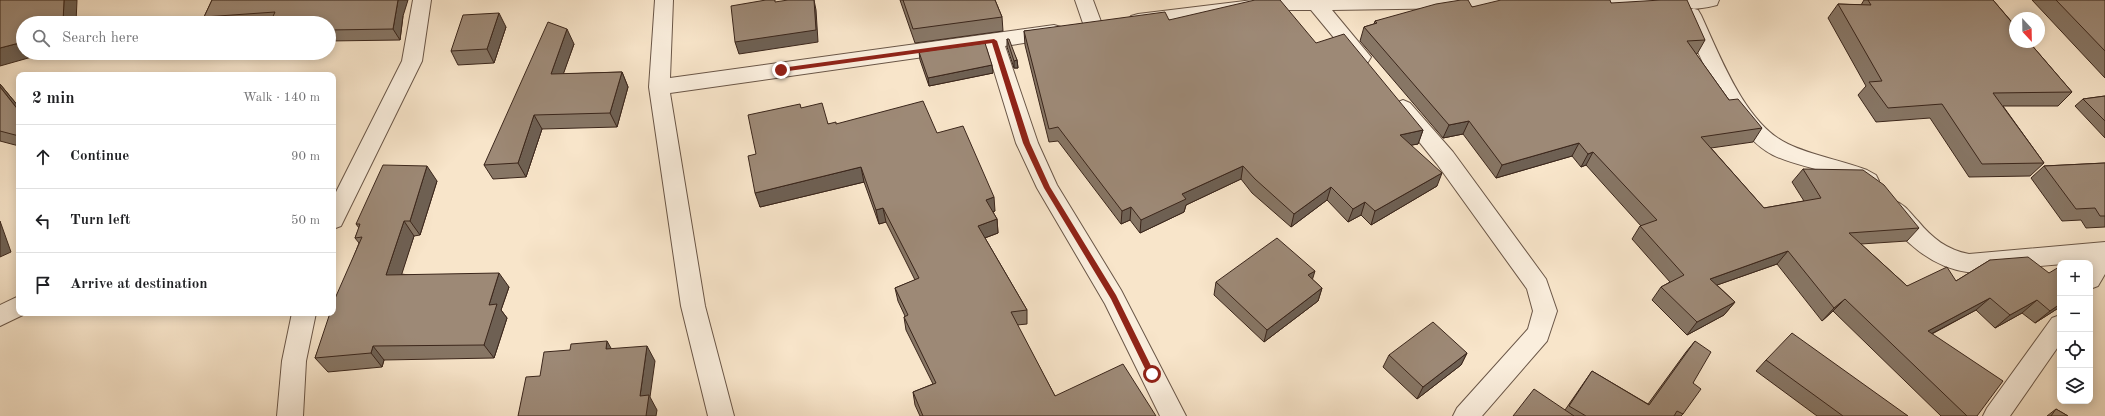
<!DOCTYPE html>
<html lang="en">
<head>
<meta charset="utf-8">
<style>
  :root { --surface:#fff; --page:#f2f2f2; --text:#202124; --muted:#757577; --line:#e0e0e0 }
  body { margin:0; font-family:"Old Standard TT",serif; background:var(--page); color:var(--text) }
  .controls { position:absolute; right:12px; bottom:12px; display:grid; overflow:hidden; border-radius:8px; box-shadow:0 2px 10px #0003 }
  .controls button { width:36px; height:36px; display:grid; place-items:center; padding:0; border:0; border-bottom:1px solid var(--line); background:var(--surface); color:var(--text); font:20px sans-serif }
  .compass { position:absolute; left:2009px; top:12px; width:36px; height:36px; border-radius:50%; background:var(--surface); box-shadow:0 2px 10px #0003; rotate:158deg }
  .stop { position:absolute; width:12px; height:12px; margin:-9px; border:3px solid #8f2418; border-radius:50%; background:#fff }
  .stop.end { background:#8f2418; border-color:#fff; box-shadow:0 1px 4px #0008 }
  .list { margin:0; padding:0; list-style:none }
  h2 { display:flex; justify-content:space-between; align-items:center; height:52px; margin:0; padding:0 16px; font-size:17px }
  h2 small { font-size:13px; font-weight:400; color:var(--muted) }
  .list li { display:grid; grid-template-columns:26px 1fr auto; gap:12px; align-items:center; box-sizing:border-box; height:64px; padding:0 16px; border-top:1px solid var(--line) }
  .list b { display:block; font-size:15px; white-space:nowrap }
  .list em { font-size:13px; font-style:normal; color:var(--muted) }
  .icon { flex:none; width:22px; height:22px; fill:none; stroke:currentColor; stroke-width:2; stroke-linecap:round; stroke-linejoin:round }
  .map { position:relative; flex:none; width:2105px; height:416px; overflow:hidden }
  .search { position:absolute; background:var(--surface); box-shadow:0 2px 10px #0003; left:16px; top:16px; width:320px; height:44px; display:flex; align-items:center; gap:10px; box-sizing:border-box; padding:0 14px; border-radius:22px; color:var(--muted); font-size:15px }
  .panel { position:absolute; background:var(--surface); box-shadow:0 2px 10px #0003; left:16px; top:72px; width:320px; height:244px; border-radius:8px }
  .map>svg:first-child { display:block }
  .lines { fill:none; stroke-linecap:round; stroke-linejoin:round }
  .minor-casing { stroke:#6a5647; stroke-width:2 }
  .minor { fill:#faeedd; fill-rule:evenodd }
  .wall { fill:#877665; stroke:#3b261b }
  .shaded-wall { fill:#6e6053; stroke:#3b261b }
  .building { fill:#9d8976; stroke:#3b261b }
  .route { fill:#8f2418 }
</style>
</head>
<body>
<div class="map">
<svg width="2105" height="416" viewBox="0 0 2105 416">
  <rect width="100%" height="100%" fill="#f8e5ca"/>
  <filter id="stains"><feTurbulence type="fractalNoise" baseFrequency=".005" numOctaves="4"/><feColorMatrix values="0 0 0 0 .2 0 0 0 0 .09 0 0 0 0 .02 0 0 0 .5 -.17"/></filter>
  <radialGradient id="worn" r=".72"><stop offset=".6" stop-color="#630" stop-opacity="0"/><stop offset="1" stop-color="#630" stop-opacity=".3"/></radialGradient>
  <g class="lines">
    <defs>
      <path id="minor" d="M 413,0 L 431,0 L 422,61 L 341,226 L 333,229 L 333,198 L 402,61 Z
        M 655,0 L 673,0 L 670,78 L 1054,25 L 1061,27 L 1064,32 L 1061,37 L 1005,46 L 1038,143 L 1057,185 L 1121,290 L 1186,416 L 1160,416 L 1105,304 L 1037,188 L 1016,143 L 987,48 L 670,93 L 705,306 L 734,416 L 708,416 L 681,306 L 649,87 Z
        M 1075,0 L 1093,0 L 1103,27 L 1100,32 L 1093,34 L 1086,32 Z
        M 1253,0 L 1536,0 L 1536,1 L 1534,6 L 1527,7 L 1332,10 L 1371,57 L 1368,62 L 1361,64 L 1354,62 L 1311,10 L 1273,10 L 1138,28 L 1131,26 L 1128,21 L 1131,16 L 1138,14 Z
        M 1595,0 L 1719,0 L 1717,5 C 1684,14 1638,7 1604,6 L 1597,5 Z
        M 1691,8 L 1698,10 L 1701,15 C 1720,56 1745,124 1788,144 C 1813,156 1841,160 1867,170 L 1876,175 L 1879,181 L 1876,187 C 1861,192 1845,179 1831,174 C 1812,167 1791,164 1773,155 C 1730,133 1701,57 1681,15 L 1684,10 Z
        M 1403,100 L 1410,103 L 1453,152 L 1546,279 L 1557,311 L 1547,341 L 1482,416 L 1453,416 L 1457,408 L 1528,329 L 1533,311 L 1527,289 L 1437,164 L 1396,113 L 1393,108 L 1396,103 Z
        M 1895,201 C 1906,205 1910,213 1918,221 C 1932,238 1947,250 1969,254 L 2105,242 L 2105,274 L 2098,286 L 2090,289 L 2090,263 L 2087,263 L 2088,262 C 2060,264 2033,267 2004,269 C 1992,270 1978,274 1967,272 C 1932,267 1900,241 1884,210 L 1887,204 Z
        M 19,296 L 19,313 L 27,313 L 0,326 L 0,305 Z
        M 292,313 L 316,313 L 306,361 L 303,416 L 277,416 L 282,361 Z
        M 2060,315 L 2060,344 L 2010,416 L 1983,416 L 1987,408 L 2052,318 Z"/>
    </defs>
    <use href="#minor" class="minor-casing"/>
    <use href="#minor" class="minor"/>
  </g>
  <path class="wall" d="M 212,0 L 403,16 L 400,40 L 329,41 L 329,23 L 208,23 L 204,17 Z
    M 900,0 L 995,0 L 1002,17 L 1003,31 L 915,43 Z
    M 1864,0 L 1993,0 L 2072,92 L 2058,106 L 2003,106 L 2044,163 L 2030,176 L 1969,177 L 1930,118 L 1876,122 L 1858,95 L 1866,86 L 1828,18 L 1838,4 L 1861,5 Z
    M 2032,0 L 2105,0 L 2105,78 Z
    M 1611,3 L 1705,40 L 1697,54 L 1696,54 L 1729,100 L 1762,128 L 1753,142 L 1711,148 L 1764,208 L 1804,201 L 1792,182 L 1803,169 L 1919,228 L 1907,241 L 1861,244 L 1907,286 L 1956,281 L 1990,260 L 2060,307 L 2035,323 L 2022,313 L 1995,328 L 1976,310 L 1932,334 L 1977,416 L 1941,416 L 1833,311 L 1822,321 L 1777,264 L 1717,285 L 1735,302 L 1724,315 L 1687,335 L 1652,300 L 1661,287 L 1670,282 L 1632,239 L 1640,226 L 1641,226 L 1586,165 L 1581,167 L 1572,156 L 1496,178 L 1463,134 L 1443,138 L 1360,41 L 1364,27 L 1374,24 L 1375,21 L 1472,7 Z
    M 1169,20 L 1316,43 L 1423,130 L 1418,144 L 1411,145 L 1437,186 L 1371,225 L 1361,215 L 1348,222 L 1327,200 L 1291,227 L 1252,193 L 1241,179 L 1186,205 L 1184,212 L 1140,233 L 1130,220 L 1121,224 L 1058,141 L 1049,142 L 1025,45 L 1024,31 Z
    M 506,27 L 494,63 L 458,65 L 451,51 Z
    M 1007,39 L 1017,60 L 1018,68 L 1014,68 L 1007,47 Z
    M 574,44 L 563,74 L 622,72 L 628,87 L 617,127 L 542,129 L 526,177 L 493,179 L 484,165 Z
    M 919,52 L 993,73 L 929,86 L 920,60 Z
    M 0,84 L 19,107 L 19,146 L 0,141 Z
    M 2105,96 L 2105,138 L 2075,106 L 2083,99 Z
    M 801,108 L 828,124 L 937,133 L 995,211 L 993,212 L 997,219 L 998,233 L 985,238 L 1027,310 L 1027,324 L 1017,325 L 1055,396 L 1156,416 L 920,416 L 915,405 L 913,392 L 933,384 L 906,330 L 904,317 L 905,316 L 898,301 L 895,288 L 915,280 L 886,222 L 879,224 L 864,182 L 760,207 L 756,154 Z
    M 2105,163 L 2105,227 L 2086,228 L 2081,220 L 2062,221 L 2031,178 L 2044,166 Z
    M 437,181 L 420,235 L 414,236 L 401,274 L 509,287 L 501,310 L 507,318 L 494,358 L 384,360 L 382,367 L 328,372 L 315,358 L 359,243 L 355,238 L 359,228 L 356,224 Z
    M 1312,279 L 1322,288 L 1318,301 L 1264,342 L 1214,295 L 1216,282 Z
    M 1695,341 L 1693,383 L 1683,414 L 1681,416 L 1513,416 L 1565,410 L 1592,371 L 1648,404 L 1686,352 Z
    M 1467,353 L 1461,365 L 1417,399 L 1383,367 L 1389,355 Z
    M 1766,360 L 1908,416 L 1817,416 L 1756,371 Z
    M 2056,409 L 2068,416 L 2047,416 Z"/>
  <path class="shaded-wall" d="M 64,0 L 77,0 L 76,23 L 63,23 Z
    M 398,0 L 408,0 L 403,16 L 400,40 L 393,29 Z
    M 814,0 L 816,10 L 818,42 L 739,54 L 735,42 Z
    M 499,13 L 506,27 L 494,63 L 487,49 Z
    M 567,29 L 574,44 L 558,89 L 551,74 Z
    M 23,42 L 23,53 L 46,53 L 0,66 L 0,48 Z
    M 1017,60 L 1018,68 L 1014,68 L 1014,61 Z
    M 992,65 L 993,73 L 929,86 L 928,78 Z
    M 622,72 L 628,87 L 617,127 L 610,113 Z
    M 0,84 L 19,107 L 19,111 L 0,87 Z
    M 534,115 L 542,129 L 526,177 L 518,163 Z
    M 1469,121 L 1463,134 L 1443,138 L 1449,125 Z
    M 1423,130 L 1418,144 L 1396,148 L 1400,135 Z
    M 1579,143 L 1572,156 L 1496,178 L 1502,165 Z
    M 1593,152 L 1586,165 L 1581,167 L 1588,154 Z
    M 427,166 L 437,181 L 420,235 L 410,221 Z
    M 1243,166 L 1241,179 L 1186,205 L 1184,212 L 1140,233 L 1141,220 L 1182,194 Z
    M 861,167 L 864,182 L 760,207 L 755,193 Z
    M 1442,173 L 1437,186 L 1371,225 L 1375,211 Z
    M 1331,187 L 1327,200 L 1291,227 L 1294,214 Z
    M 994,197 L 995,211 L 987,214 L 986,200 Z
    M 1365,202 L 1361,215 L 1348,222 L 1353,209 Z
    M 1131,207 L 1130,220 L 1121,224 L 1122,211 Z
    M 883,208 L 886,222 L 879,224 L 876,210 Z
    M 997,219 L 998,233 L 979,240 L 978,226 Z
    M 0,221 L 11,252 L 0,257 Z
    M 404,221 L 414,236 L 397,289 L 386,275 Z
    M 1788,251 L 1777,264 L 1700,291 L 1710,279 Z
    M 1315,271 L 1311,284 L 1308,275 Z
    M 499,273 L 509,287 L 501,310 L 507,318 L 494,358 L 484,345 L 489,305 Z
    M 1322,288 L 1318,301 L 1264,342 L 1267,330 Z
    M 1990,298 L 1976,310 L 1914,343 L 1928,331 Z
    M 1845,299 L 1833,311 L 1822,321 L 1834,308 Z
    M 2037,300 L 2022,313 L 1995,328 L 2010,315 Z
    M 1735,302 L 1724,315 L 1687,335 L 1697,322 Z
    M 2060,304 L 2060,307 L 2035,323 L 2050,311 Z
    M 607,341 L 616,357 L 606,349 Z
    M 373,346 L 384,360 L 382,367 L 371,353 Z
    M 647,346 L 655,361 L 650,397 L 657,410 L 656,416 L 646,416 L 640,396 Z
    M 1467,353 L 1461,365 L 1417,399 L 1423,387 Z"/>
  <path class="building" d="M 0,0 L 64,0 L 63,23 L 23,23 L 23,42 L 0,48 Z
    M 212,0 L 398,0 L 393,29 L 329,30 L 329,23 L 270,23 L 275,12 L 204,17 Z
    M 766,0 L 775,0 L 775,2 L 788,0 L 814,0 L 816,30 L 735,42 L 731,6 Z
    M 903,0 L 995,0 L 1002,17 L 913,29 Z
    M 1255,0 L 1280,0 L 1316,43 L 1344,34 L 1423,130 L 1400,135 L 1442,173 L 1375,211 L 1365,202 L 1353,209 L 1331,187 L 1294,214 L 1255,179 L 1243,166 L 1182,194 L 1186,199 L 1141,220 L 1131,207 L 1122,211 L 1058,127 L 1049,129 L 1024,31 L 1165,12 L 1169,20 Z
    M 1461,0 L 1468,0 L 1472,7 L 1501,0 L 1610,0 L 1611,3 L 1661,0 L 1687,0 L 1705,40 L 1687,41 L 1729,100 L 1738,99 L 1762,128 L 1701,137 L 1764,208 L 1821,198 L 1803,169 L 1863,170 L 1884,185 L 1919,228 L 1849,233 L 1907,286 L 1947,267 L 1956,281 L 1990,260 L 2028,257 L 2049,273 L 2059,267 L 2060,268 L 2060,304 L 2050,311 L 2037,300 L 2010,315 L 1990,298 L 1928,331 L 2003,381 L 1977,416 L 1967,416 L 1845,299 L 1834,308 L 1788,251 L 1710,279 L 1735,302 L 1697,322 L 1661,287 L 1684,275 L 1640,226 L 1657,220 L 1593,152 L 1588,154 L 1579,143 L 1502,165 L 1469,121 L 1449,125 L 1364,27 L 1377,23 L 1375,21 L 1436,4 Z
    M 1868,0 L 1993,0 L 2015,26 L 2015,42 L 2029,42 L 2072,92 L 1993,93 L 2044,163 L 1982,164 L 1942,104 L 1888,108 L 1869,82 L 1882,81 L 1838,4 L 1871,5 Z
    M 2056,0 L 2105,0 L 2105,51 Z
    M 499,13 L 487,49 L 451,51 L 463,15 Z
    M 548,22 L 567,29 L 551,74 L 622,72 L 610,113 L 534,115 L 518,163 L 484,165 Z
    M 1007,39 L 1009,39 L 1017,60 L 1014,61 Z
    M 985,43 L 992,65 L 928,78 L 919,52 Z
    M 0,87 L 19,111 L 19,136 L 0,131 Z
    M 2105,96 L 2105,121 L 2083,99 Z
    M 923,101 L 937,133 L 963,126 L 994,197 L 986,200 L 997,219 L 978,226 L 1027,310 L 1011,312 L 1055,396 L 1123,364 L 1156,416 L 923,416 L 913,392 L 936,383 L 904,317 L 908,315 L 895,288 L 919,278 L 883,208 L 876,210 L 861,167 L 755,193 L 748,156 L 756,154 L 748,115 L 800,104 L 801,108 L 822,103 L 828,124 L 836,122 L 836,124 Z
    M 2105,163 L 2105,216 L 2100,216 L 2095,208 L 2076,209 L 2044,166 Z
    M 383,165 L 427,166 L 410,221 L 404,221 L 386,275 L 499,273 L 489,305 L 497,304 L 484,345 L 373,346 L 371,353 L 315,358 L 330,313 L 333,313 L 333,303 L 362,237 L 355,238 L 360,224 L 356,224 Z
    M 1277,238 L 1315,271 L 1308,275 L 1322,288 L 1267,330 L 1216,282 Z
    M 1433,322 L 1467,353 L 1423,387 L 1389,355 Z
    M 1792,333 L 1908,416 L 1843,416 L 1766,360 Z
    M 607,341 L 606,349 L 647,346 L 640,396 L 649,395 L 646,416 L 518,416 L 526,377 L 540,376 L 544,352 L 570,350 L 571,344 Z
    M 1695,341 L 1711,352 L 1693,383 L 1701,389 L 1683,414 L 1677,411 L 1674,416 L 1586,416 L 1569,406 L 1592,371 L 1649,405 Z
    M 1534,389 L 1574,416 L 1513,416 Z
    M 2056,409 L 2068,416 L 2051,416 Z"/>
  <path class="route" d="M 994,39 L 997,41 L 1030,143 L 1050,187 L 1116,295 L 1155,374 L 1154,377 L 1149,377 L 1111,299 L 1044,188 L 1023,143 L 992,43 L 781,72 L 778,70 L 781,68 Z"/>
  <rect width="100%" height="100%" filter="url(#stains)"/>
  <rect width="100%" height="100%" fill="url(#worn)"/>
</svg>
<div class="controls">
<button>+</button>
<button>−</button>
<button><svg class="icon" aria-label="locate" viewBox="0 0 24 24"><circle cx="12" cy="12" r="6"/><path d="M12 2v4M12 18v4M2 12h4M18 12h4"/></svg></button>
<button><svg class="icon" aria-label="layers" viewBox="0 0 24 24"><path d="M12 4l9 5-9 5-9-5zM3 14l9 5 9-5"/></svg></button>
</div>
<svg class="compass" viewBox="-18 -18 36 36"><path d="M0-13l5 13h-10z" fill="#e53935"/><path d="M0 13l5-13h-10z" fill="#757577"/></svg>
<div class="stop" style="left:1152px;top:374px"></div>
<div class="stop end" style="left:781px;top:70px"></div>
<div class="search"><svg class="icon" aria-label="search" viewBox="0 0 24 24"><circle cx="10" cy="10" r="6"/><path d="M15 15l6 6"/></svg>Search here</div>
<section class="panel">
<h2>2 min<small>Walk · 140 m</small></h2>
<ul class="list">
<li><svg class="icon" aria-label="ahead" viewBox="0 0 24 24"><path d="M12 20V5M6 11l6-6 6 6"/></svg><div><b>Continue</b></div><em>90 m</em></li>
<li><svg class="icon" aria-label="left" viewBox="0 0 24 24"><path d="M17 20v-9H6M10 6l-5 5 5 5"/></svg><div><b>Turn left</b></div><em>50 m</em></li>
<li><svg class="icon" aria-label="arrive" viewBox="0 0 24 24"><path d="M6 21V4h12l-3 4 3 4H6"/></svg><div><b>Arrive at destination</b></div></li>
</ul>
</section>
</div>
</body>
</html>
